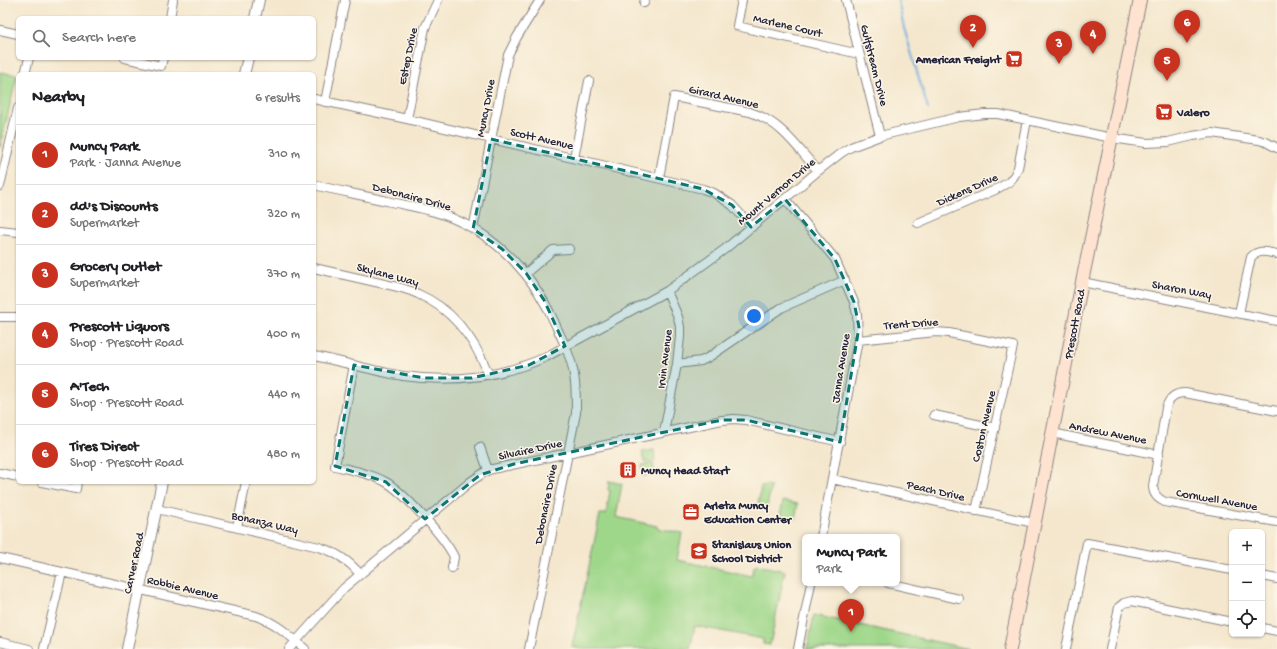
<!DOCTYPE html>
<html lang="en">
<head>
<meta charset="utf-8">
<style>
  :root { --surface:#fff; --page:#f2f2f2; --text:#202124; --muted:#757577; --line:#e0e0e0; --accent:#c8321e }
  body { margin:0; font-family:"Gochi Hand",sans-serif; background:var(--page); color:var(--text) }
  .controls { position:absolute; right:12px; bottom:12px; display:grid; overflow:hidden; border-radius:6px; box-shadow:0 1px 3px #0004 }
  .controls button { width:36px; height:36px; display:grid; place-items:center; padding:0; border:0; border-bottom:1px solid var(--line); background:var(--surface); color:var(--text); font:20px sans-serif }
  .you { position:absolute; left:754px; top:316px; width:14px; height:14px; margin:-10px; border:3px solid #fff; border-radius:50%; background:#1a73e8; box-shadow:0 0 0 6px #1a73e833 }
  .badge { display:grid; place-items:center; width:26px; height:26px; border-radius:50%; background:var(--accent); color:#fff; font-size:13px; font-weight:700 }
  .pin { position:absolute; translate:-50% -33px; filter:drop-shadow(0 1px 2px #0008) }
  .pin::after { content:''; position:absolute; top:21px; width:14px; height:12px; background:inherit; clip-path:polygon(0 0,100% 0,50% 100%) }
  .popup { position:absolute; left:802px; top:534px; width:98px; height:52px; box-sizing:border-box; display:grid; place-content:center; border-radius:6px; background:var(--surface); filter:drop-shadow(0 1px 3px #0005); font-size:13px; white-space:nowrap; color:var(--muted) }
  .popup b { font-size:15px; color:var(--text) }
  .popup::after { content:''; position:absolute; left:50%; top:100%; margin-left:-8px; border:8px solid transparent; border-top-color:var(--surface) }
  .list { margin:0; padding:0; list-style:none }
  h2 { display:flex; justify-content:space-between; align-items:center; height:52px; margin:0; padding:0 16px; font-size:17px }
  h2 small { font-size:13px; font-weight:400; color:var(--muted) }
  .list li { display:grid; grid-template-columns:26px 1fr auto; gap:12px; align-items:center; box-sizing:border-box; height:60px; padding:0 16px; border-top:1px solid var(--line) }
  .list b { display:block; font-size:15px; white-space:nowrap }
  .list p { margin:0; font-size:13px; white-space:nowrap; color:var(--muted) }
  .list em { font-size:13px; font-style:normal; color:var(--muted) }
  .icon { flex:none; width:22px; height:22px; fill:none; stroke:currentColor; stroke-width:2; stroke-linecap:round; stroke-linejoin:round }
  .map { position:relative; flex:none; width:1277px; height:649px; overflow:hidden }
  .search { position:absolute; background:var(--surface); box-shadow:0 1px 3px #0004; left:16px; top:16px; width:300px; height:44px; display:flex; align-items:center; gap:10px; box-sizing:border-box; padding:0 14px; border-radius:6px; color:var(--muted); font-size:15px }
  .panel { position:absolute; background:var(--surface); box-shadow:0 1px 3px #0004; left:16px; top:72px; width:300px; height:412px; border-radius:6px }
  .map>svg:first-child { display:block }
  .green { fill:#9fd78a; stroke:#607c62 }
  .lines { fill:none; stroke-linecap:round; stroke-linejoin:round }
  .stream { stroke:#6daadf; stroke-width:2 }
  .minor-casing { stroke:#8b8484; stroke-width:10 }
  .tertiary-casing { stroke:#8b8484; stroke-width:12 }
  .secondary-casing { stroke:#8b8484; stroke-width:14 }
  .minor { stroke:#fff; stroke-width:8 }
  .tertiary { stroke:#fff; stroke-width:10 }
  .secondary { stroke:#fee3d1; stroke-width:12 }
  .marked { fill:#0f766e; fill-opacity:0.2; stroke:#0f766e; stroke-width:3; stroke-dasharray:8 5; stroke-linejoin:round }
  .labels { text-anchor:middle; stroke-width:3; stroke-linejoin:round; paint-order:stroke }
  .street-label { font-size:12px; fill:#22223b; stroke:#fcf5e5 }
  .poi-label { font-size:12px; font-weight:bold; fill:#22223b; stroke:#fcf5e5; text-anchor:start }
</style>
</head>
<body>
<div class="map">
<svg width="1277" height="649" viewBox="0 0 1277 649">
  <rect width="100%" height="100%" fill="#fcf5e5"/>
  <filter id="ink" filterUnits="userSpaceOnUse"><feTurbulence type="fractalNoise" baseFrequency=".025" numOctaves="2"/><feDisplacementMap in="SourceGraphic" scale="8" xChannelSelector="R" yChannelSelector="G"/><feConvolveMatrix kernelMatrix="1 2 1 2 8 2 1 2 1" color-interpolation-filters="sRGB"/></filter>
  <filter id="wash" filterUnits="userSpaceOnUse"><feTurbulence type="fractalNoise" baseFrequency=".012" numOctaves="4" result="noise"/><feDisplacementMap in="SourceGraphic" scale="16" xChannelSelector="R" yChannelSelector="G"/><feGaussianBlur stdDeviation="0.9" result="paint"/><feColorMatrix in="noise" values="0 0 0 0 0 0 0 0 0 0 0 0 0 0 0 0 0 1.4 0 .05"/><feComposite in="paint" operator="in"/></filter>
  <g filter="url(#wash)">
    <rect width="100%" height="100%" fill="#f4e7cd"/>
    <path class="green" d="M 0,72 L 17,75 L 0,148 Z
      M 654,450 L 655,461 L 644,462 L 642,452 Z
      M 653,463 L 655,474 L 643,476 L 642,465 Z
      M 609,481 L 622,484 L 616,517 L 657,526 L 657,528 L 682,533 L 677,560 L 752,576 L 754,567 L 757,565 L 785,571 L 770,645 L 763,644 L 763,639 L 695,626 L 690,649 L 581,649 L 572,647 L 600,514 L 606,514 L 610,491 L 608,490 Z
      M 761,486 L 771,487 L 767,507 L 758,505 Z
      M 783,501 L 798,504 L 795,519 L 780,516 Z
      M 814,615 L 969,649 L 807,649 Z"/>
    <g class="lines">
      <path class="stream" d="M 898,0 L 904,28 L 928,109"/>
    </g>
  </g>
  <g filter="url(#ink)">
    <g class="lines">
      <defs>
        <path id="minor" d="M 742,0 L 737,26 L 859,54
          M 846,0 L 880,136
          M 644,3 L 645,0
          M 170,18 L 173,0
          M 0,30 L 18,34
          M 125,58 L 161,66 L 163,58
          M 25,74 L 29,58
          M 314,99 L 407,119 L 703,189 L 714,193 L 732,205 L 752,227
          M 325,102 L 345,0
          M 407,119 L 425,28 L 438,0
          M 574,158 L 589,81
          M 659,178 L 674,97 L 750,112 C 781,122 797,147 818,171
          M 314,185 C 340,191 365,196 391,202 C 410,206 429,209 447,216 C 499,236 536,278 557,328 C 561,337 566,346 569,356 C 576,374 576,393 576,413 L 529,649
          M 0,186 L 18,108
          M 785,199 L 835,259 L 854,302 L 857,314 L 858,340 L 821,537
          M 918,223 L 995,190 L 1009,182 L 1014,176 L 1018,168 L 1027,120
          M 473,229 L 508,55 L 517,37 L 540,0
          M 0,230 L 18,232
          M 314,268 C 336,273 358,278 380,283 C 393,286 406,288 418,294 C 453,309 475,340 489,375
          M 526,273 L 553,250 L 569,249
          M 1082,282 L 1277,321
          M 1239,313 L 1251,257 C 1259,249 1266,252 1277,254
          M 0,317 L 18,317
          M 858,340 L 936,332 L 949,333 L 1013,346 L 976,511
          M 314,356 C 344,362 373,371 403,376 C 453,383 501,377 546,357 L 667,291 L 725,249 L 818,171 L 841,153 L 851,147 L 880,136 L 959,117 L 985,114 L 998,114 L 1112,138 L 1146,143 L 1168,142 L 1193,136 L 1212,133 L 1259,140 L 1266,142 L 1277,148
          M 677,364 L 701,361 L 709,357 L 781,308 L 845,280
          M 354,365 L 335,466 C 352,470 369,473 384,481 C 402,490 446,539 454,557 L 452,568
          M 1277,411 L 1185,393 C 1174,393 1169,398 1166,408 L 1153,486 C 1153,494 1158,499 1165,502 L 1277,522
          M 934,415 L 995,428
          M 664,432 L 677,364 L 680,337 L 680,327 L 678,317 L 667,291
          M 1052,433 L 1159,455
          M 480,447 L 488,470
          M 0,473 L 18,477
          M 832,479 L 1034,523
          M 42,482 L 76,489 L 77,482
          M 157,509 L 319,547 C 336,552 349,561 360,574
          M 237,527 L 246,482
          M 0,558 L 256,616 C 277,623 289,635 305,649
          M 1262,576 L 1277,579
          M 888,583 L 959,599
          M 1262,628 L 1277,631
          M 0,642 L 29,649
          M 44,649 L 62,572
          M 289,649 L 344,588 L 470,482 L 488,470 L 722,420 L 734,419 L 746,420 L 840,442
          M 798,649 L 811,583
          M 1066,649 L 1087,543 L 1232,570
          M 1110,649 L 1119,607 L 1124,603 L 1132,601 L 1232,622"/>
        <path id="tertiary" d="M 255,18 L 259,0
          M 244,74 L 248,58
          M 127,649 L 162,482"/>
        <path id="secondary" d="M 1010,649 L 1082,282 L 1140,0"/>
      </defs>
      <use href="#minor" class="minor-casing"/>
      <use href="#tertiary" class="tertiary-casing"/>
      <use href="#secondary" class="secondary-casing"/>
      <use href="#minor" class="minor"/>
      <use href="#tertiary" class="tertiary"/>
      <use href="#secondary" class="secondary"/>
    </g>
  </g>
  <path class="marked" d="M 491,139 L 703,189 L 732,205 L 751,227 L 785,199 L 835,259 L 854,302 L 859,327 L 840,442 L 746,420 L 722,420 L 514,464 L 480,475 L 425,519 L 386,482 L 335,466 L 354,365 L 424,378 L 472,378 L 529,365 L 565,346 L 544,300 L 526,273 L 502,249 L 473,229 Z"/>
  <defs>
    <symbol id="supermarket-square" viewBox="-11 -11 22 22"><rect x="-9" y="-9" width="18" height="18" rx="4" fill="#c8321e" stroke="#fcf5e5"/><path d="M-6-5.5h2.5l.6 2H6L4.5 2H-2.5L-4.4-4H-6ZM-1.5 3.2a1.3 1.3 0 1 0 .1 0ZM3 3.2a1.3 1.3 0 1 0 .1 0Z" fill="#fff"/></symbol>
    <symbol id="building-square" viewBox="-11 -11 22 22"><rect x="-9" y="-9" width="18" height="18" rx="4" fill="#c8321e" stroke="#fcf5e5"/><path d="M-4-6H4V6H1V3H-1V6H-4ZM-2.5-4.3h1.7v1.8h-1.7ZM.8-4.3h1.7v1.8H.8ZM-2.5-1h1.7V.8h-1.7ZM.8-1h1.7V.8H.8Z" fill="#fff"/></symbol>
    <symbol id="office-square" viewBox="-11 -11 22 22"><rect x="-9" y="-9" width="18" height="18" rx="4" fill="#c8321e" stroke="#fcf5e5"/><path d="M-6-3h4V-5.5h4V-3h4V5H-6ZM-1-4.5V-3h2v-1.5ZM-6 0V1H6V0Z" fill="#fff"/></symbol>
    <symbol id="school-square" viewBox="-11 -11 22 22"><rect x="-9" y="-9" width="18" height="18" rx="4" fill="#c8321e" stroke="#fcf5e5"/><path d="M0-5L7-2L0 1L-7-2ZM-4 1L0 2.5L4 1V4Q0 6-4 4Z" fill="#fff"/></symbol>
  </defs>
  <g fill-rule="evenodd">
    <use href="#supermarket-square" x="1004" y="49" width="20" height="20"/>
    <use href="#supermarket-square" x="1154" y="102" width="20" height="20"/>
    <use href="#building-square" x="618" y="460" width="20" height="20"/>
    <use href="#office-square" x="681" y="502" width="20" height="20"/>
    <use href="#school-square" x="689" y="541" width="20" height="20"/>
  </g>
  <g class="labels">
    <g class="street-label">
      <text transform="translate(788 25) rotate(13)" y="4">Marlene Court</text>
      <text transform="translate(407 56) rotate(-78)" y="4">Estep Drive</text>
      <text transform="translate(875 65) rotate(76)" y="4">Gulfstream Drive</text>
      <text transform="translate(724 96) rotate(13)" y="4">Girard Avenue</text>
      <text transform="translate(485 108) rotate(-79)" y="4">Muncy Drive</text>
      <text transform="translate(542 138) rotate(13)" y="4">Scott Avenue</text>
      <text transform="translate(967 189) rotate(-24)" y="4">Dickens Drive</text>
      <text transform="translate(776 191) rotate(-40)" y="4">Mount Vernon Drive</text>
      <text transform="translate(412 196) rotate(15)" y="4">Debonaire Drive</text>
      <text transform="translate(388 274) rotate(15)" y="4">Skylane Way</text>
      <text transform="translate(1182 289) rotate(11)" y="4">Sharon Way</text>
      <text transform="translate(911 323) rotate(-4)" y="4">Trent Drive</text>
      <text transform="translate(1074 324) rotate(-79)" y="4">Prescott Road</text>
      <text transform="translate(664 359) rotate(-83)" y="4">Irvin Avenue</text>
      <text transform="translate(840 368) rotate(-81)" y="4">Janna Avenue</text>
      <text transform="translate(983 426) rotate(-77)" y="4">Coston Avenue</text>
      <text transform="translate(1108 432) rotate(11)" y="4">Andrew Avenue</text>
      <text transform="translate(530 449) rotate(-12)" y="4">Silvaire Drive</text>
      <text transform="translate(936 490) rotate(13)" y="4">Peach Drive</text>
      <text transform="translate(1217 499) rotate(10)" y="4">Cornwell Avenue</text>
      <text transform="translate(545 504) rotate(-79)" y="4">Debonaire Drive</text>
      <text transform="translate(265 522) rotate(13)" y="4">Bonanza Way</text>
      <text transform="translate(133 563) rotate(-78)" y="4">Carver Road</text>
      <text transform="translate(183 587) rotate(13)" y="4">Robbie Avenue</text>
    </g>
    <g class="poi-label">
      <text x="1001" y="63" text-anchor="end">American Freight</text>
      <text x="1177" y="116">Valero</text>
      <text x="641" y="474">Muncy Head Start</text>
      <text x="704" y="509">Arleta Muncy<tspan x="704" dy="14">Education Center</tspan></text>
      <text x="712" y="548">Stanislaus Union<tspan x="712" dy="14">School District</tspan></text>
    </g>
  </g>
</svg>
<div class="controls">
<button>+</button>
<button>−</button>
<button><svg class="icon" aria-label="locate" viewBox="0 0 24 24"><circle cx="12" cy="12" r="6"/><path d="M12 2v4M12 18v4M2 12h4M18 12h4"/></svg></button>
</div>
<div class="you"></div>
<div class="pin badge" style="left:851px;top:632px">1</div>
<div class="popup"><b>Muncy Park</b>Park</div>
<div class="pin badge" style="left:973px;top:48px">2</div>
<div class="pin badge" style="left:1059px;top:64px">3</div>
<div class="pin badge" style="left:1093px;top:54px">4</div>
<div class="pin badge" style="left:1167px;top:81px">5</div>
<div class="pin badge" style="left:1187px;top:43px">6</div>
<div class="search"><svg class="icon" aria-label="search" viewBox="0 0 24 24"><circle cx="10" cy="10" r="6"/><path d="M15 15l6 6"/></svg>Search here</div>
<section class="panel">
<h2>Nearby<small>6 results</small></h2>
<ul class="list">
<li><span class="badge">1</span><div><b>Muncy Park</b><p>Park · Janna Avenue</p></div><em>310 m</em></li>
<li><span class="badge">2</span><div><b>dd's Discounts</b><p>Supermarket</p></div><em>320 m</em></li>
<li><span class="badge">3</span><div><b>Grocery Outlet</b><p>Supermarket</p></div><em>370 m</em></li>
<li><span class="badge">4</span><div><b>Prescott Liquors</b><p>Shop · Prescott Road</p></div><em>400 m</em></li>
<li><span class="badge">5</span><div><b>A'Tech</b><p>Shop · Prescott Road</p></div><em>440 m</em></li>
<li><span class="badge">6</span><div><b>Tires Direct</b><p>Shop · Prescott Road</p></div><em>480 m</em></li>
</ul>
</section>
</div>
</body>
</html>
